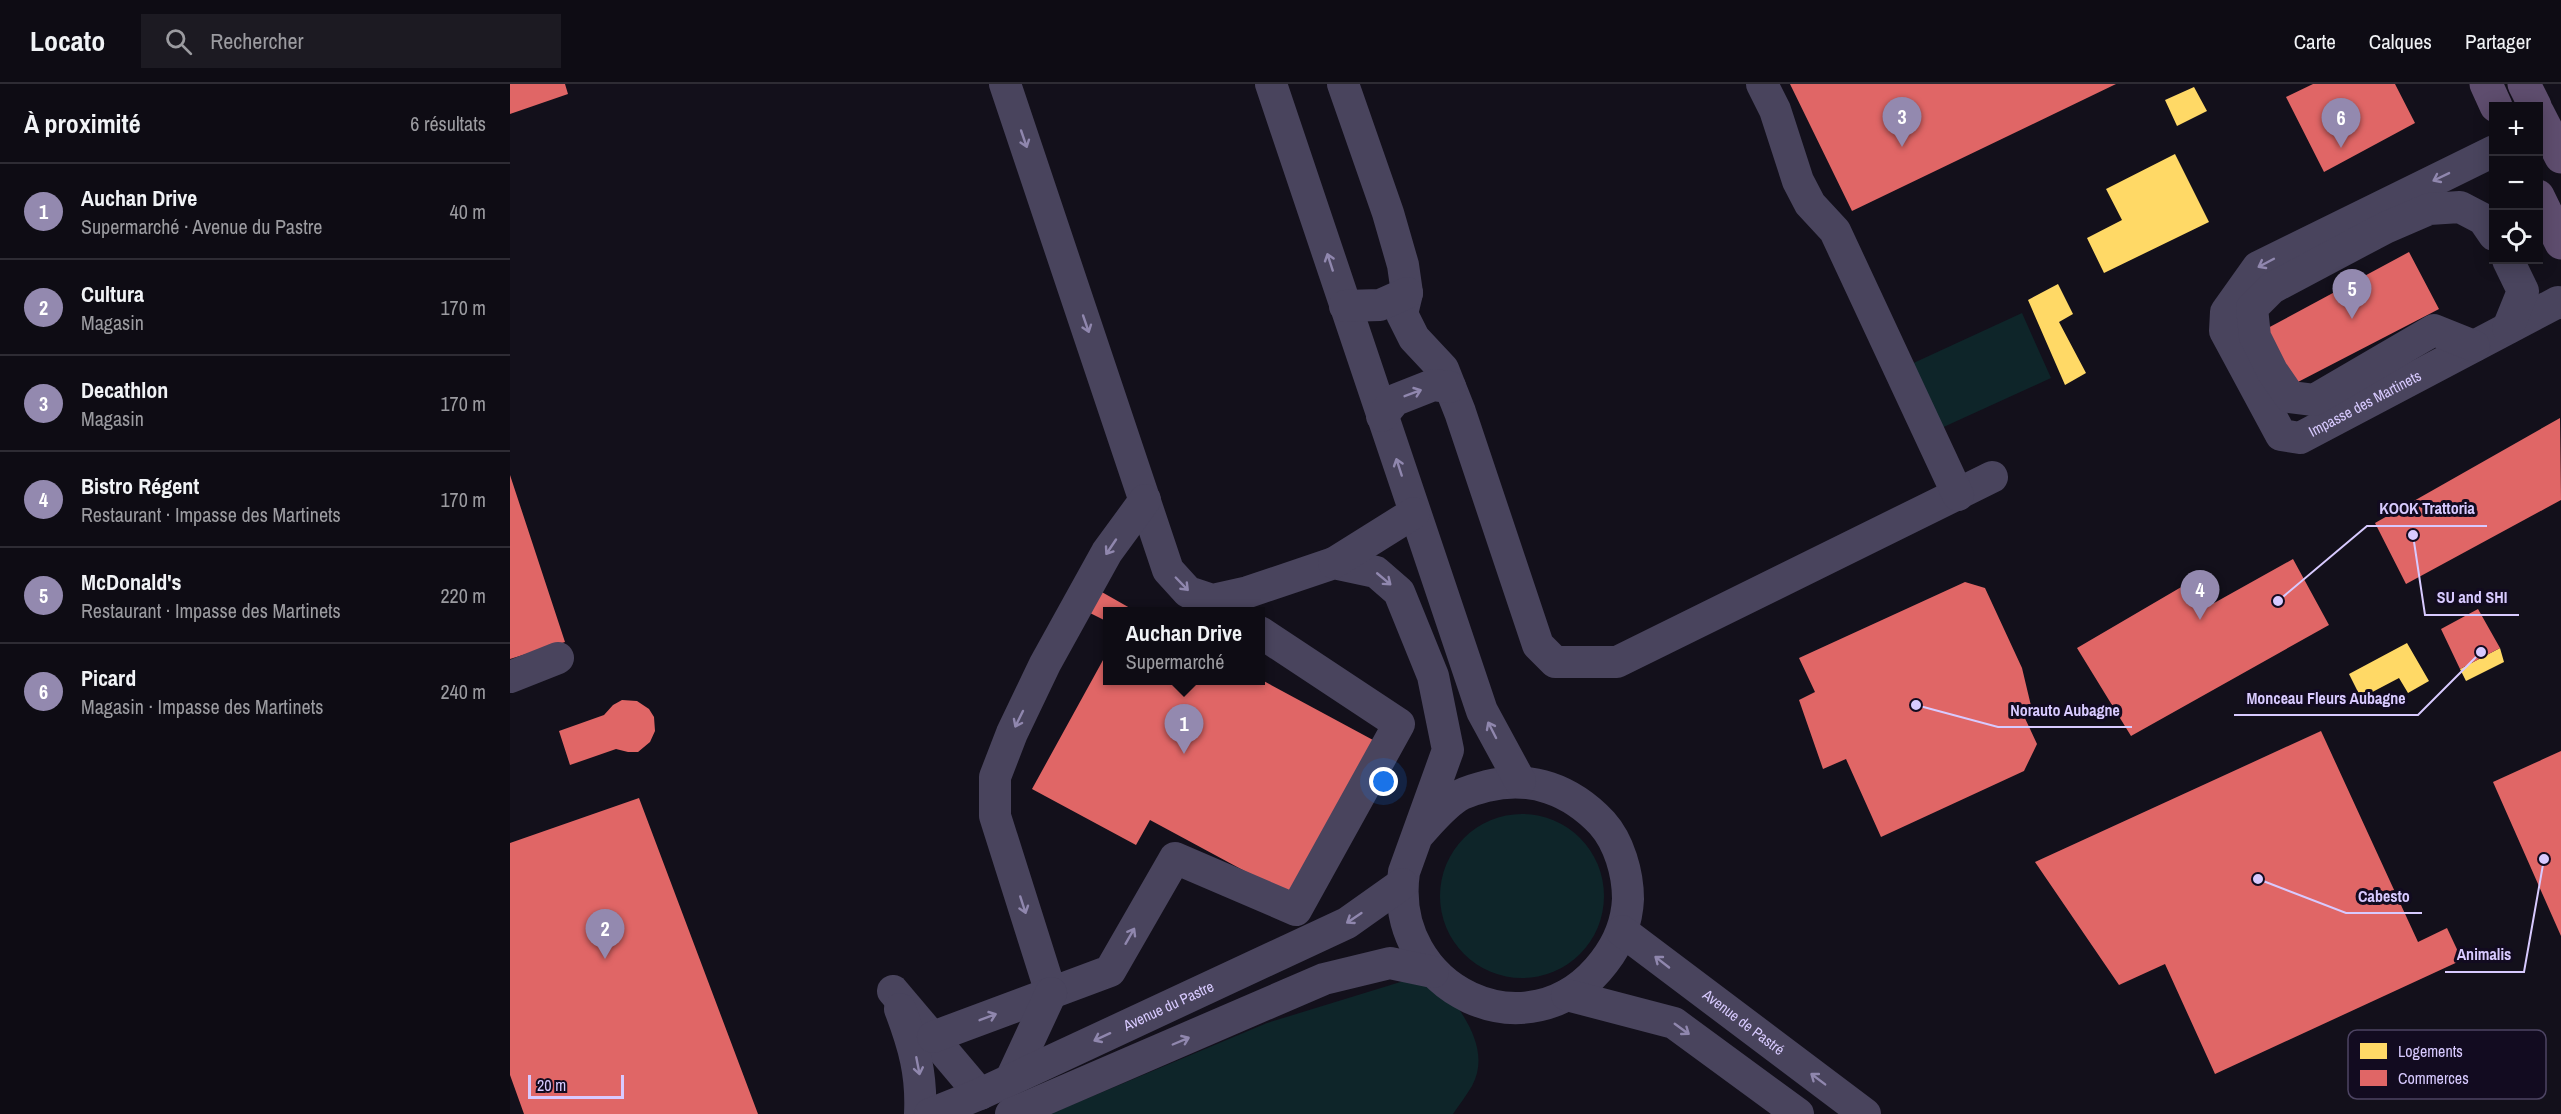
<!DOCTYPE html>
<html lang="fr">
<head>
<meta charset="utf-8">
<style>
  :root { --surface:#0e0c14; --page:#1c1a22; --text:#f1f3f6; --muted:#9b9ba0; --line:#2e2c34; --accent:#9389af }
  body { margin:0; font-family:"Archivo Narrow",sans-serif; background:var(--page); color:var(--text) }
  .controls { position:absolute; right:18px; top:18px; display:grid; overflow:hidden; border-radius:0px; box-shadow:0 3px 15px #0003 }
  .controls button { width:54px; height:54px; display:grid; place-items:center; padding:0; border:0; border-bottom:2px solid var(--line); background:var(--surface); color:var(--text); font:30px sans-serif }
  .scale { position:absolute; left:18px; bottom:15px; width:96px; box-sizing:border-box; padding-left:6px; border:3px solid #d8caff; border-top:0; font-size:16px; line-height:21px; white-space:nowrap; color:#d8caff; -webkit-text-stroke:4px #120b20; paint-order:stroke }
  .you { position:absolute; left:874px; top:698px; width:21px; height:21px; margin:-15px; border:4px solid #fff; border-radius:50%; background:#1a73e8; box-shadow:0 0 0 9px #1a73e833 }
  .badge { display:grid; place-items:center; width:39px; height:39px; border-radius:50%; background:var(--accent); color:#fff; font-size:20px; font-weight:700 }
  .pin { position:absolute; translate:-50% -50px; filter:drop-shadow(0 2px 3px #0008) }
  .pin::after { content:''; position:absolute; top:32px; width:21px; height:18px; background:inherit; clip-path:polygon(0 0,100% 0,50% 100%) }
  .popup { position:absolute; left:593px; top:523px; width:162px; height:78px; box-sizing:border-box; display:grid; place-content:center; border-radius:0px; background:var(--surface); filter:drop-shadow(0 2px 4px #0005); font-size:20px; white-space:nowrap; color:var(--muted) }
  .popup b { font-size:22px; color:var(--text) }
  .popup::after { content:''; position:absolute; left:50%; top:100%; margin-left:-12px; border:12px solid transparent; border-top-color:var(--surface) }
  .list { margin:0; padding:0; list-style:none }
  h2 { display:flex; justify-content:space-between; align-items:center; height:78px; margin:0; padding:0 24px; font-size:26px }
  h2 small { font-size:20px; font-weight:400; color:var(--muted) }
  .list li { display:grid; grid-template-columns:39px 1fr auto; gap:18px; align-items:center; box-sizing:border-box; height:96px; padding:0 24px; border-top:2px solid var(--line) }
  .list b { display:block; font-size:22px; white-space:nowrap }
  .list p { margin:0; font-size:20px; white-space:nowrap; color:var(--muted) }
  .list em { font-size:20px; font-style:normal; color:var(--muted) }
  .icon { flex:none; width:33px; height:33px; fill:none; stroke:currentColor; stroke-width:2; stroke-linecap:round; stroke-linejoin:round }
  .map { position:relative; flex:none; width:2051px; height:1030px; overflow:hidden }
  header { display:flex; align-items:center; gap:36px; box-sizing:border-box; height:84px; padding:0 30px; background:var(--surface); border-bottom:2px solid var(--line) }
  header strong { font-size:28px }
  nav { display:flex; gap:33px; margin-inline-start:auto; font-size:21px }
  .search { width:420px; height:54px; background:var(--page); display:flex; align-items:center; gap:15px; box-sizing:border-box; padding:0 21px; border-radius:0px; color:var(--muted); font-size:22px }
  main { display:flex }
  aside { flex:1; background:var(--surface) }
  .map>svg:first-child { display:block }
  .green { fill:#0e2529 }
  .homes { fill:#ffd966 }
  .shops { fill:#e06666 }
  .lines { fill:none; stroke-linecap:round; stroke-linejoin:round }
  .minor { stroke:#49445d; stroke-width:32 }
  .major { stroke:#5e4d6e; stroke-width:33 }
  .oneway { stroke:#9087ae }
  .labels { text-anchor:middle; stroke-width:6; stroke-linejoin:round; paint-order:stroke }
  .street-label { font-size:15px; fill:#d8caff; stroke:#120b20 }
  .key { fill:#120b20; stroke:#4d4463; stroke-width:1.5 }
  .key-label { font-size:16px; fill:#d8caff }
  .leader { fill:none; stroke:#d8caff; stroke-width:2 }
  .callout-dot { fill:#d8caff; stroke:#120b20; stroke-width:2 }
  .callout-label { font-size:16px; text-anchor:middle; font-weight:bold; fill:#d8caff; stroke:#120b20; stroke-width:6; stroke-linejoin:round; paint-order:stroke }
</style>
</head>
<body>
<header>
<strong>Locato</strong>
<div class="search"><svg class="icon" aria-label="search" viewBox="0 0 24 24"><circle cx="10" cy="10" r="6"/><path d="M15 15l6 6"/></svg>Rechercher</div>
<nav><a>Carte</a><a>Calques</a><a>Partager</a></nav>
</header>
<main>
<aside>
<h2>À proximité<small>6 résultats</small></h2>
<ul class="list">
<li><span class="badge">1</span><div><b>Auchan Drive</b><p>Supermarché · Avenue du Pastre</p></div><em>40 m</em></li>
<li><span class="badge">2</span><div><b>Cultura</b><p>Magasin</p></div><em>170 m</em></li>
<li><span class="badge">3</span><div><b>Decathlon</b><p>Magasin</p></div><em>170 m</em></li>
<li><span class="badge">4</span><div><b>Bistro Régent</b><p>Restaurant · Impasse des Martinets</p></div><em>170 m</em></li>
<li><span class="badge">5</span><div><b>McDonald's</b><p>Restaurant · Impasse des Martinets</p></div><em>220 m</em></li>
<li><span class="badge">6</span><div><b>Picard</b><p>Magasin · Impasse des Martinets</p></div><em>240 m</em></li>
</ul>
</aside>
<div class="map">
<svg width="2051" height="1030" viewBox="0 0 2051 1030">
  <rect width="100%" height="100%" fill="#13101b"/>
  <path class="green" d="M 1512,229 L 1541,294 L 1427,346 L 1397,282 Z
    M930 812a82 82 0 1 1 164 0a82 82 0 1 1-164 0Z
    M 923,888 C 945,921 984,961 962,1002 C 956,1012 949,1021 943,1030 L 540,1030 L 757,939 Z"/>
  <path class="homes" d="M 1684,3 L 1697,27 L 1667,42 L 1655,16 Z
    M 1665,70 L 1699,138 L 1594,189 L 1577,154 L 1612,136 L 1596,105 Z
    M 1548,200 L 1563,230 L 1549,238 L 1576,289 L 1555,301 L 1518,216 Z
    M 1897,559 L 1919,597 L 1898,609 L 1889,594 L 1851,614 L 1839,590 Z
    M 1990,564 L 1994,578 L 1956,597 L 1950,585 Z"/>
  <path class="shops" d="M 0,0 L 55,0 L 58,10 L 0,30 Z
    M 1280,0 L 1606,0 L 1342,127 Z
    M 1803,0 L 1885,0 L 1905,39 L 1814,88 L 1776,13 Z
    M 1899,168 L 1929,225 L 1786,299 L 1756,245 Z
    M 2050,334 L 2051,416 L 1896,500 L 1865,439 Z
    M 0,391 L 55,558 L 0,575 Z
    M 1783,475 L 1819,541 L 1621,652 L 1567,564 L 1673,502 L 1688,528 Z
    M 1455,498 L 1475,504 L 1512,584 L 1522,626 L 1513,630 L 1527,660 L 1514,687 L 1371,753 L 1336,675 L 1313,685 L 1289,616 L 1305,608 L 1289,574 Z
    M 590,507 L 627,528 L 598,528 L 598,538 L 578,528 Z
    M 1968,525 L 1990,564 L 1950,585 L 1931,545 Z
    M 598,567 L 598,596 L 750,596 L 750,595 L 863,656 L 779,811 L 640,736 L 626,761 L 522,705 Z
    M 112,616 L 127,617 L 139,625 L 144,633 L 145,647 L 140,658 L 128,668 L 118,668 L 106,665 L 60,681 L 49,647 L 94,631 L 103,621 Z
    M 1811,647 L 1908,858 L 1937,844 L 1952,876 L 1705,990 L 1655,880 L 1609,901 L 1525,778 Z
    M 2051,667 L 2051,852 L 1983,698 Z
    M 129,714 L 248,1030 L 14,1030 L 0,991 L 0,759 Z"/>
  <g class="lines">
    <g class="minor">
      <path d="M 495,0 L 658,486 L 678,508 L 702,516 L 738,508 L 824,479 L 866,488 L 889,508 L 923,592 L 938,666 L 894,788 C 877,906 1020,975 1094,878 C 1108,860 1117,838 1118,815 C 1118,789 1109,758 1092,739 C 1061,706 1021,691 977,702 C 967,705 956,707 947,713 C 932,723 920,738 908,751"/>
      <path d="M 761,0 L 972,627 L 1010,697"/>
      <path d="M 833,0 L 878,129 L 893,181 L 897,209 L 892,230 L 904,254 L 933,285 L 950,328 L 1028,561 L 1045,578 L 1107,578 L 1482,393"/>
      <path d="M 1252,0 L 1265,26 L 1288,97 L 1300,120 L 1325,147 L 1448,411"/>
      <path id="s1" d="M 1984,67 L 1748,183 L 1716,228 L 1715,247 L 1771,351 L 1790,354 L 2048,218 L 2051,219"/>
      <path d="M 835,222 L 870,221 L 897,209"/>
      <path d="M 1998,244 L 2013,207 L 1998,176"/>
      <path d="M 1964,262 L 1924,246 L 1804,316 L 1780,313 L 1762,287 L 1745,253 L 1742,224 L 1762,204 L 1875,144 L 1919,125 L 1950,123 L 1973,135 L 1984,151"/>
      <path d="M 872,332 L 885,316 L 923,301 L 940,303"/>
      <path d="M 635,416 L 597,468 L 535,580 L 502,649 L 485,693 L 485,732 L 541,909 L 600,887 L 665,774 L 786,826 L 889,640 L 750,548"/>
      <path d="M 824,479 L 904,429"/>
      <path d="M 0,593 L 48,574"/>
      <path id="s2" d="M 1112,847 L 1355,1030"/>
      <path d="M 383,907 L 470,1010"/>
      <path d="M 1057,911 L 1164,939 L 1288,1030"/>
      <path d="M 390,925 C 404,962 412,990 410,1030"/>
      <path d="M 423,953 L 541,909"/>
      <path d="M 501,995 L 541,909"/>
      <path id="s3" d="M 420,1030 L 470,1010 L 837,839 L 892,800"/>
      <path d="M 501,1030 L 814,895 L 880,879 L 923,888"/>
    </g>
    <path class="major" d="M 1976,0 L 1986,22
      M 2014,0 L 2025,22
      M 2028,29 L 2051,73
      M 2028,112 L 2051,159"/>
  </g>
  <defs><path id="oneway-shaft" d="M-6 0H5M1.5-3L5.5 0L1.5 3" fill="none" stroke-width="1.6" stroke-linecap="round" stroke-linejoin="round" transform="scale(1.5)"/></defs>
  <g class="oneway">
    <use href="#oneway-shaft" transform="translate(514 55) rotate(71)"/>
    <use href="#oneway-shaft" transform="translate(1931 93) rotate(154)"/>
    <use href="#oneway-shaft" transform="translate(820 178) rotate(-108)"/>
    <use href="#oneway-shaft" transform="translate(1756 179) rotate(152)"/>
    <use href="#oneway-shaft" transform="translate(576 240) rotate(71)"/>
    <use href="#oneway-shaft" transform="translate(903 309) rotate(-21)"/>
    <use href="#oneway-shaft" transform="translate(889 383) rotate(-108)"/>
    <use href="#oneway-shaft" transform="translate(601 463) rotate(124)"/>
    <use href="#oneway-shaft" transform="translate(874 495) rotate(40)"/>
    <use href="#oneway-shaft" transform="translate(672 500) rotate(46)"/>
    <use href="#oneway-shaft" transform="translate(509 635) rotate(116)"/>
    <use href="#oneway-shaft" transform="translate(982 646) rotate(-117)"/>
    <use href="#oneway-shaft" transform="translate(513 821) rotate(72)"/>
    <use href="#oneway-shaft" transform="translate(844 834) rotate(146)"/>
    <use href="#oneway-shaft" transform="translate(620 852) rotate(-60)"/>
    <use href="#oneway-shaft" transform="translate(1152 878) rotate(-142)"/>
    <use href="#oneway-shaft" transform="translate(478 933) rotate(-21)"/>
    <use href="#oneway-shaft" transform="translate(1172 945) rotate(36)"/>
    <use href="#oneway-shaft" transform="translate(592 953) rotate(155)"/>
    <use href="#oneway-shaft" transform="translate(671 957) rotate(-23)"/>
    <use href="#oneway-shaft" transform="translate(408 982) rotate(79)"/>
    <use href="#oneway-shaft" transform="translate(1308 995) rotate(-143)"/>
  </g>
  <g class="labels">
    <g class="street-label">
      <text dy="5" stroke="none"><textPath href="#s1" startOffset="548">Impasse des Martinets</textPath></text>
      <text dy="5" stroke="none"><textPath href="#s3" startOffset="262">Avenue du Pastre</textPath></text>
      <text dy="5" stroke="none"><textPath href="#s2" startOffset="152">Avenue de Pastré</textPath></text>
    </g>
  </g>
  <rect x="1838" y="946" width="198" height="69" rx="9" class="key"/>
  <rect x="1850" y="959" width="27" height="16" fill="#ffd966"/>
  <rect x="1850" y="986" width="27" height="16" fill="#e06666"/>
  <g class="key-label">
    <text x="1888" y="973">Logements</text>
    <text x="1888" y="1000">Commerces</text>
  </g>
  <path class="leader" d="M1768 517L1857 442H1977M1903 451L1915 531H2009M1971 568L1908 631H1724M1406 621L1488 643H1622M1748 795L1836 829H1912M2034 775L2014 888H1935"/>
  <g class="callout-dot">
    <circle cx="1768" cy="517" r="6"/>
    <circle cx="1903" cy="451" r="6"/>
    <circle cx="1971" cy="568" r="6"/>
    <circle cx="1406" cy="621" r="6"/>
    <circle cx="1748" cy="795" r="6"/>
    <circle cx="2034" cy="775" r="6"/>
  </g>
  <g class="callout-label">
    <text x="1917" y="430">KOOK Trattoria</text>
    <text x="1962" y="519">SU and SHI</text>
    <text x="1816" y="620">Monceau Fleurs Aubagne</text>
    <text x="1555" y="632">Norauto Aubagne</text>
    <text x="1874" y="818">Cabesto</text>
    <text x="1974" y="876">Animalis</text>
  </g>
</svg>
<div class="controls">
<button>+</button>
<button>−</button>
<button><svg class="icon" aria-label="locate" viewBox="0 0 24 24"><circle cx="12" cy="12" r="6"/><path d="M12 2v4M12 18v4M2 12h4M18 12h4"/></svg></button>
</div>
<div class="scale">20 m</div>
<div class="you"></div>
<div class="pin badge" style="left:674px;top:670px">1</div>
<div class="popup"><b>Auchan Drive</b>Supermarché</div>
<div class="pin badge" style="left:95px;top:875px">2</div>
<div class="pin badge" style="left:1392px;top:63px">3</div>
<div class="pin badge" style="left:1690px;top:536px">4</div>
<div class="pin badge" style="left:1842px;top:235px">5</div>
<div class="pin badge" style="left:1831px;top:64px">6</div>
</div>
</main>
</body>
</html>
